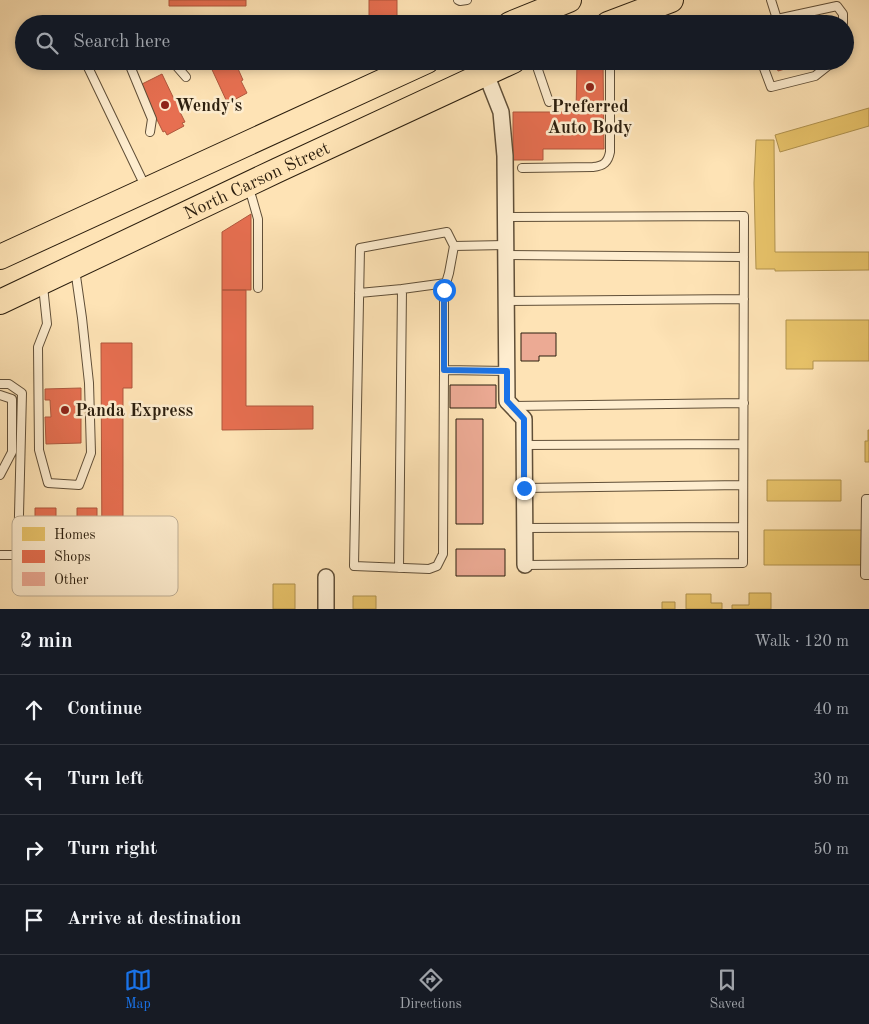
<!DOCTYPE html>
<html lang="en">
<head>
<meta charset="utf-8">
<style>
  :root { --surface:#171b24; --page:#20242c; --text:#f1f3f6; --muted:#9ea1a6; --line:#363941; --accent:#1a73e8 }
  body { margin:0; font-family:"Old Standard TT",serif; background:var(--page); color:var(--text) }
  .stop { position:absolute; width:15px; height:15px; margin:-11px; border:4px solid #1a73e8; border-radius:50%; background:#fff }
  .stop.end { background:#1a73e8; border-color:#fff; box-shadow:0 1px 5px #0008 }
  .list { margin:0; padding:0; list-style:none }
  h2 { display:flex; justify-content:space-between; align-items:center; height:65px; margin:0; padding:0 20px; font-size:21px }
  h2 small { font-size:16px; font-weight:400; color:var(--muted) }
  .list li { display:grid; grid-template-columns:32px 1fr auto; gap:15px; align-items:center; box-sizing:border-box; height:70px; padding:0 20px; border-top:1px solid var(--line) }
  .list b { display:block; font-size:19px; white-space:nowrap }
  .list em { font-size:16px; font-style:normal; color:var(--muted) }
  .icon { flex:none; width:28px; height:28px; fill:none; stroke:currentColor; stroke-width:2; stroke-linecap:round; stroke-linejoin:round }
  .map { position:relative; flex:none; width:869px; height:609px; overflow:hidden }
  .search { position:absolute; background:var(--surface); box-shadow:0 2px 8px #0003; left:15px; right:15px; top:15px; height:55px; display:flex; align-items:center; gap:12px; box-sizing:border-box; padding:0 18px; border-radius:28px; color:var(--muted); font-size:19px }
  .sheet { height:345px; background:var(--surface) }
  nav { display:flex; justify-content:space-around; align-items:center; box-sizing:border-box; height:70px; border-top:1px solid var(--line); background:var(--surface); font-size:14px; color:var(--muted) }
  nav a { display:grid; justify-items:center; gap:2px }
  nav .on { color:var(--accent) }
  .map>svg:first-child { display:block }
  .homes { fill:#e9c46a; stroke:#b0924e }
  .shops { fill:#e76f51; stroke:#af573d }
  .building { fill:#ecaa94; stroke:#2b1e0e }
  .lines { fill:none; stroke-linecap:round; stroke-linejoin:round }
  .service-casing { stroke:#604f38; stroke-width:10 }
  .minor-casing { stroke:#604f38; stroke-width:18 }
  .primary-casing { stroke:#2b1e0e; stroke-width:26 }
  .service { stroke:#feedcf; stroke-width:8 }
  .minor { stroke:#feedcf; stroke-width:15 }
  .primary { stroke:#fee3b5; stroke-width:24 }
  .route { stroke:#1a73e8; stroke-width:6 }
  .poi-dot { fill:#8f2418; stroke:#feedcf; stroke-width:2 }
  .labels { text-anchor:middle; stroke-width:5; stroke-linejoin:round; paint-order:stroke }
  .poi-label { font-size:18px; font-weight:bold; fill:#2b1e0e; stroke:#feedcf; text-anchor:start }
  .street-label { font-size:18px; fill:#2b1e0e; stroke:#feedcf }
  .key { fill:#feedcf; stroke:#bfaf95; stroke-width:1 }
  .key-label { font-size:14px; fill:#2b1e0e }
</style>
</head>
<body>
<div class="map">
<svg width="869" height="609" viewBox="0 0 869 609">
  <rect width="100%" height="100%" fill="#fee3b5"/>
  <filter id="stains"><feTurbulence type="fractalNoise" baseFrequency=".004" numOctaves="4"/><feColorMatrix values="0 0 0 0 .2 0 0 0 0 .09 0 0 0 0 .02 0 0 0 .5 -.17"/></filter>
  <radialGradient id="worn" r=".72"><stop offset=".6" stop-color="#630" stop-opacity="0"/><stop offset="1" stop-color="#630" stop-opacity=".3"/></radialGradient>
  <path class="homes" d="M 869,108 L 869,126 L 780,152 L 775,135 Z
    M 756,140 L 774,140 L 775,252 L 869,252 L 869,270 L 775,271 L 775,269 L 756,269 L 754,183 Z
    M 786,320 L 869,320 L 869,361 L 813,361 L 813,369 L 786,369 Z
    M 868,430 L 869,430 L 869,462 L 865,462 L 865,441 L 868,441 Z
    M 767,480 L 841,480 L 841,501 L 767,501 Z
    M 764,530 L 862,530 L 862,565 L 764,565 Z
    M 273,584 L 295,584 L 295,609 L 273,609 Z
    M 749,593 L 771,593 L 771,609 L 732,609 L 732,605 L 749,605 Z
    M 686,594 L 711,594 L 711,603 L 722,603 L 722,609 L 686,609 Z
    M 353,596 L 376,596 L 376,609 L 353,609 Z
    M 662,602 L 675,602 L 675,609 L 662,609 Z"/>
  <path class="shops" d="M 169,0 L 246,0 L 246,6 L 169,6 Z
    M 369,0 L 397,0 L 397,24 L 369,24 Z
    M 208,61 L 231,61 L 232,63 L 235,62 L 243,80 L 241,81 L 247,93 L 232,101 L 232,100 L 227,102 Z
    M 296,61 L 328,61 L 328,65 L 296,65 Z
    M 577,61 L 603,61 L 604,149 L 543,149 L 543,160 L 513,160 L 513,112 L 576,112 Z
    M 775,61 L 813,61 L 778,71 Z
    M 162,74 L 174,99 L 176,97 L 183,111 L 180,112 L 185,122 L 182,123 L 184,126 L 167,135 L 165,131 L 163,132 L 140,85 Z
    M 251,214 L 251,290 L 222,290 L 222,232 Z
    M 222,290 L 246,290 L 246,406 L 313,406 L 313,429 L 222,430 Z
    M 101,343 L 132,343 L 132,388 L 123,388 L 123,562 L 102,562 Z
    M 81,388 L 81,443 L 46,444 L 45,417 L 51,417 L 50,400 L 45,400 L 45,389 Z
    M 35,508 L 56,508 L 56,552 L 35,552 Z
    M 77,508 L 97,508 L 97,552 L 77,552 Z"/>
  <path class="building" d="M 521,333 L 556,333 L 556,356 L 539,356 L 539,361 L 521,361 Z
    M 450,385 L 496,385 L 496,408 L 450,408 Z
    M 456,419 L 483,419 L 483,524 L 456,524 Z
    M 456,549 L 505,549 L 505,576 L 456,576 Z"/>
  <g class="lines">
    <defs>
      <path id="service" d="M 458,0 L 460,1 L 467,0
        M 771,0 L 777,19 L 837,6 L 843,14 L 843,24
        M 85,61 L 146,188
        M 128,61 L 152,119 L 150,132
        M 172,61 L 186,77
        M 535,61 L 549,102
        M 762,63 L 771,87 L 815,76 L 834,61
        M 522,168 L 593,167 C 604,166 608,162 610,152 L 610,61
        M 248,187 L 252,198 L 258,219 L 258,288
        M 505,217 L 744,216 L 743,563 L 525,565
        M 505,245 L 454,246 L 449,273 L 444,290 L 444,370 L 507,371
        M 506,255 L 744,257
        M 43,286 L 47,324 L 38,347 L 39,450 L 48,483 L 79,485 L 91,453 L 89,383 L 82,318 L 75,269
        M 402,289 L 446,283
        M 359,293 L 402,289 L 399,568
        M 506,301 L 744,299
        M 444,370 L 443,554 L 437,566 L 429,569 L 354,566 L 360,248 L 447,232 L 454,246
        M 0,384 L 9,384 L 22,393 L 18,555 L 0,555
        M 0,395 L 12,399 L 12,452 L 0,475
        M 513,406 L 744,403
        M 524,445 L 743,444
        M 524,488 L 743,485
        M 869,499 L 866,499 L 865,575 L 869,575
        M 525,528 L 743,527"/>
      <path id="minor" d="M 486,74 L 501,112 L 505,156 L 507,401 L 524,419 L 525,565
        M 326,609 L 326,577"/>
      <g id="primary">
        <path d="M 510,24 L 569,0"/>
        <path d="M 608,24 L 671,0"/>
        <path d="M 0,257 L 427,61"/>
        <path id="s1" d="M 0,302 L 278,170 L 513,61"/>
      </g>
    </defs>
    <use href="#service" class="service-casing"/>
    <use href="#minor" class="minor-casing"/>
    <use href="#primary" class="primary-casing"/>
    <use href="#service" class="service"/>
    <use href="#minor" class="minor"/>
    <use href="#primary" class="primary"/>
  </g>
  <g class="lines">
    <path class="route" d="M 444,290 L 444,370 L 507,371 L 507,401 L 524,419 L 524,488"/>
  </g>
  <g class="poi-dot">
    <circle cx="590" cy="87" r="5"/>
    <circle cx="165" cy="105" r="5"/>
    <circle cx="65" cy="410" r="5"/>
  </g>
  <g class="labels">
    <g class="poi-label">
      <text x="175" y="111">Wendy's</text>
      <text x="590" y="112" text-anchor="middle">Preferred<tspan x="590" dy="21">Auto Body</tspan></text>
      <text x="75" y="416">Panda Express</text>
    </g>
    <g class="street-label">
      <text dy="6" stroke="none"><textPath href="#s1" startOffset="284">North Carson Street</textPath></text>
    </g>
  </g>
  <rect x="12" y="516" width="166" height="80" rx="8" class="key"/>
  <rect x="22" y="527" width="23" height="14" fill="#e9c46a"/>
  <rect x="22" y="550" width="23" height="13" fill="#e76f51"/>
  <rect x="22" y="572" width="23" height="14" fill="#ecaa94"/>
  <g class="key-label">
    <text x="54" y="539">Homes</text>
    <text x="54" y="561">Shops</text>
    <text x="54" y="584">Other</text>
  </g>
  <rect width="100%" height="100%" filter="url(#stains)"/>
  <rect width="100%" height="100%" fill="url(#worn)"/>
</svg>
<div class="stop" style="left:444px;top:290px"></div>
<div class="stop end" style="left:524px;top:488px"></div>
<div class="search"><svg class="icon" aria-label="search" viewBox="0 0 24 24"><circle cx="10" cy="10" r="6"/><path d="M15 15l6 6"/></svg>Search here</div>
</div>
<section class="sheet">
<h2>2 min<small>Walk · 120 m</small></h2>
<ul class="list">
<li><svg class="icon" aria-label="ahead" viewBox="0 0 24 24"><path d="M12 20V5M6 11l6-6 6 6"/></svg><div><b>Continue</b></div><em>40 m</em></li>
<li><svg class="icon" aria-label="left" viewBox="0 0 24 24"><path d="M17 20v-9H6M10 6l-5 5 5 5"/></svg><div><b>Turn left</b></div><em>30 m</em></li>
<li><svg class="icon" aria-label="right" viewBox="0 0 24 24"><path d="M7 20v-9h11M14 6l5 5-5 5"/></svg><div><b>Turn right</b></div><em>50 m</em></li>
<li><svg class="icon" aria-label="arrive" viewBox="0 0 24 24"><path d="M6 21V4h12l-3 4 3 4H6"/></svg><div><b>Arrive at destination</b></div></li>
</ul>
</section>
<nav>
<a class="on"><svg class="icon" aria-label="map" viewBox="0 0 24 24"><path d="M3 6l6-2 6 2 6-2v14l-6 2-6-2-6 2zM9 4v14M15 6v14"/></svg>Map</a>
<a><svg class="icon" aria-label="directions" viewBox="0 0 24 24"><path d="M12 3l9 9-9 9-9-9zM9 14v-3h6M13 9l2 2-2 2"/></svg>Directions</a>
<a><svg class="icon" aria-label="saved" viewBox="0 0 24 24"><path d="M7 4h10v16l-5-4-5 4z"/></svg>Saved</a>
</nav>
</body>
</html>
